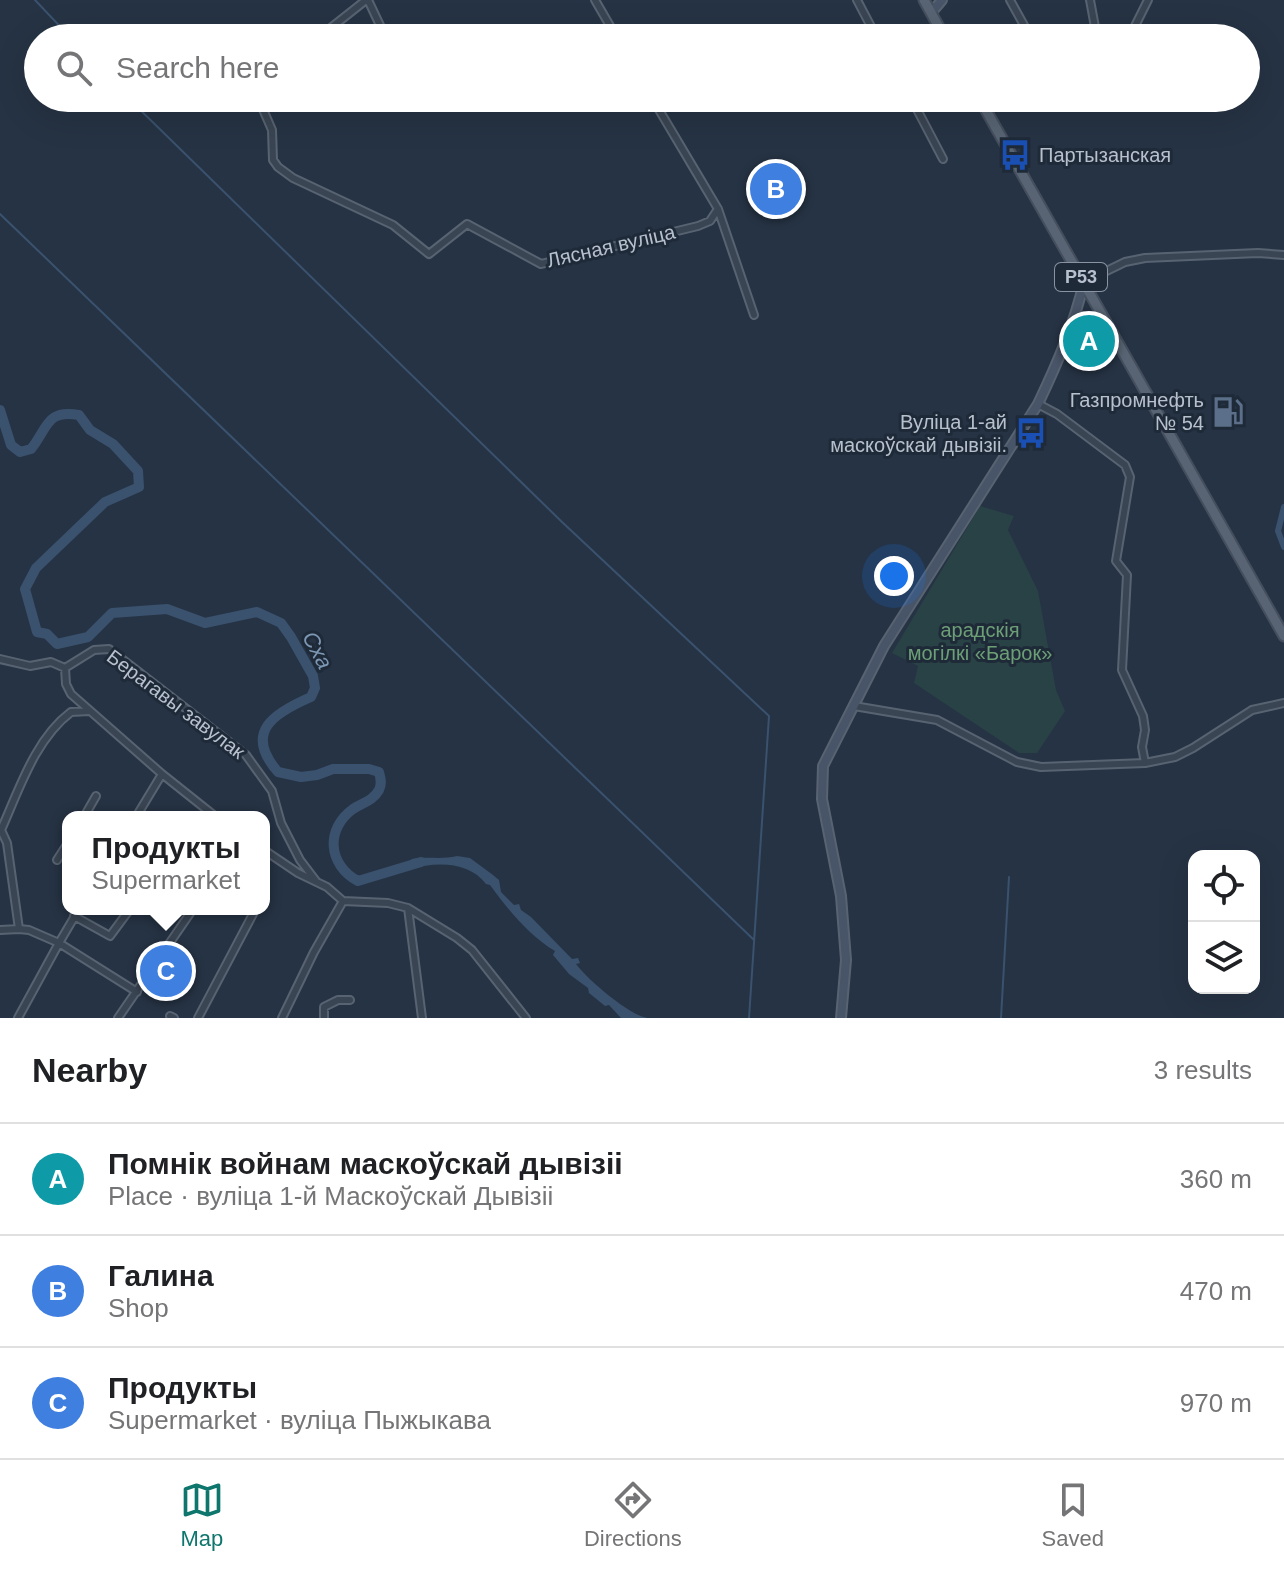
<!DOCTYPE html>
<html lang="en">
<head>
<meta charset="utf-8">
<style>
  :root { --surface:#fff; --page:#f2f2f2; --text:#202124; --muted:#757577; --line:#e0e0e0; --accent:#0f766e }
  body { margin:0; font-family:Helvetica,sans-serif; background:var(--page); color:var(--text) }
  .controls { position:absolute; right:24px; bottom:24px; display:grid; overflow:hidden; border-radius:16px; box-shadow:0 8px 32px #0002 }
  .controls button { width:72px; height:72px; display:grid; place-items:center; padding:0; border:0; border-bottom:2px solid var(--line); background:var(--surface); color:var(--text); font:40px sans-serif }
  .you { position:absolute; left:894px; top:576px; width:28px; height:28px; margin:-20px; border:6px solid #fff; border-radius:50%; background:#1a73e8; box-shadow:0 0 0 12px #1a73e833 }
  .badge { display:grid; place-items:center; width:52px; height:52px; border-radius:50%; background:var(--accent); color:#fff; font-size:26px; font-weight:700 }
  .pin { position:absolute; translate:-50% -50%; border:4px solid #fff; box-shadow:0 2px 8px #0006 }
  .popup { position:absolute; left:62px; top:811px; width:208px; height:104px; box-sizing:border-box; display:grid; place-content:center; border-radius:16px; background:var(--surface); filter:drop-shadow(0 2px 6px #0005); font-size:26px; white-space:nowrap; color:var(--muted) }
  .popup b { font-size:30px; color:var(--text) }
  .popup::after { content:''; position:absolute; left:50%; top:100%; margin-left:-16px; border:16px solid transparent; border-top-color:var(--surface) }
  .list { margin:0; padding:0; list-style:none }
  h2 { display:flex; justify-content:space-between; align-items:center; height:104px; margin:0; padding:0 32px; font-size:34px }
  h2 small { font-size:26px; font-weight:400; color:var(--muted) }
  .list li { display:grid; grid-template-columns:52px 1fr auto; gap:24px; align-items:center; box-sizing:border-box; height:112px; padding:0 32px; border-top:2px solid var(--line) }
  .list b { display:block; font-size:30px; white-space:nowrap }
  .list p { margin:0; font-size:26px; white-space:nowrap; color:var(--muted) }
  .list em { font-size:26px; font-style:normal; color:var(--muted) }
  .icon { flex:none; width:44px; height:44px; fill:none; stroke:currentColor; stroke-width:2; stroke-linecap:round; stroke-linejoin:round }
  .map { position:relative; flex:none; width:1284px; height:1018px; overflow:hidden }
  .search { position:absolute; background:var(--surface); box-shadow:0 8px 32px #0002; left:24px; right:24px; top:24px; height:88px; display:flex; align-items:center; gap:20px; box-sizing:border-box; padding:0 28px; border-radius:44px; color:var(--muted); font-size:30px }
  .sheet { height:440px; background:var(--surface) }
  nav { display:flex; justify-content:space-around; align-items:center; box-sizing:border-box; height:112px; border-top:2px solid var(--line); background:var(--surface); font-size:22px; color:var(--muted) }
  nav a { display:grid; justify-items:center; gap:4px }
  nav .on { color:var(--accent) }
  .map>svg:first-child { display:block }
  .green { fill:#284245 }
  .water { fill:#3a526d }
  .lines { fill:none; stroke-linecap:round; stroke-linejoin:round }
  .stream { stroke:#3a526d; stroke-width:2 }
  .canal { stroke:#3a526d; stroke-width:6 }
  .river { stroke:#3a526d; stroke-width:10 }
  .street-casing { stroke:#586371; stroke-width:10 }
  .secondary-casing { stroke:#586371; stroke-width:12 }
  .primary-casing { stroke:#444e5d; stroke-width:13 }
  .street { stroke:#3a4553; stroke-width:6 }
  .secondary { stroke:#485467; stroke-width:8 }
  .primary { stroke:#586473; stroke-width:9 }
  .labels { text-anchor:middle; stroke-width:6; stroke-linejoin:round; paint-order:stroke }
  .shield { fill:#1f2a39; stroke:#8993a1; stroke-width:2 }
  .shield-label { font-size:18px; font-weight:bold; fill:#b7c0cd }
  .poi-label { font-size:20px; fill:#b7c0cd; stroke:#1f2a39; text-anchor:end }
  .street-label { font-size:20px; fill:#b7c0cd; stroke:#1f2a39 }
  .park-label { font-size:20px; fill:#6d9f77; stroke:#1f2a39 }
  .water-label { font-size:22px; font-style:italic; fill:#7d98b5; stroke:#1f2a39 }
</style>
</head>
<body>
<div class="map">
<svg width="1284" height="1018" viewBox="0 0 1284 1018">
  <rect width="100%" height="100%" fill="#263344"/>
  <path class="green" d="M 980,506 L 1014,516 L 1008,530 L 1038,591 L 1056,690 L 1065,711 L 1037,753 L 1019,753 L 914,683 L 918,666 L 892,653 Z"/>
  <path class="water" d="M 457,856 L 470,858 L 493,875 L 499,880 L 501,892 L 514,905 L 519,904 L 521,910 L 531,917 L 572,959 L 578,958 L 580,963 L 576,964 C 588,980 630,1016 648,1018 L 621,1018 L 609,1005 L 605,1006 L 589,993 L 588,988 L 569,974 L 553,955 L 555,951 C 529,936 507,908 490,885 L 486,884 C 470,862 437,861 411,869 L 408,863 L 412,859 C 428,856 441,860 457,856 Z"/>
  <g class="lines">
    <path class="stream" d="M 35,0 L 71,38
      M 128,98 L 562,522 L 769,716 L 749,1018
      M 0,214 L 754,940
      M 1001,1018 L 1009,877"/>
    <path class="canal" d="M 1284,507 L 1278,531 L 1284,547"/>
    <path class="river" d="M 0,410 L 11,445 L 20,452 L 31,449 C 48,428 46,409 79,415 L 90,430 L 113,444 L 138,471 L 139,487 L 105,502 L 36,568 L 25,589 L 37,632 L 47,634 L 57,644 L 88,637 L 112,613 L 167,609 L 205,623 L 257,612 L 281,623 L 291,637 L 313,676 L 315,688 L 311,697 C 274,713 243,732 278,772 L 301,777 L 317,775 L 333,769 L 369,769 L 379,772 C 381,779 382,784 379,790 C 373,801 362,803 353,809 C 325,829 328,865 358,881 L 421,862"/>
    <defs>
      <path id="street" d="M 368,0 L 386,38
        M 595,0 L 617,38
        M 857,0 L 877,38
        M 1010,0 L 1031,38
        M 1090,0 L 1095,27
        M 318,38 L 366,0
        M 1129,38 L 1148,0
        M 258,98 L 272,130 L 273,160 L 278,167 L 293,178 L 393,225 L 429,254 L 467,224 L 541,264 L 698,226 L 710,221 L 718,209
        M 652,98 L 718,209 L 754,315
        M 911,98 L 943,159
        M 1084,282 L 1125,262 L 1145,258 L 1258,253 L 1284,255
        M 1038,404 L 1057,414 L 1125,465 L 1130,477 L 1116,561 L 1127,575 L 1122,670 L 1143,716 L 1145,730 L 1142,747 L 1145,763
        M 0,659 L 30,666 L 51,662 L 65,668 L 66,684 L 71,694 L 162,774 L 216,817
        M 65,668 L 94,650 L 109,649 L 246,755 L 272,791 L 281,823 L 300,860 L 316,881
        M 854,706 L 937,720 L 1017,762 L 1041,767 L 1145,763 L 1175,757 L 1193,748 L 1252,710 L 1284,703
        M 84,817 L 96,796
        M 136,817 L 162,774
        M 264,850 L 298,873 L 327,887 L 343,901
        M 57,860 L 68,843
        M 343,901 L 388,903 L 408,908 L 457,938 L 472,950 L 526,1018
        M 408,908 L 422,1018
        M 79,909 L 59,943 L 137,992
        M 74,916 L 110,936 L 130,909
        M 0,930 L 19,929
        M 170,1016 L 174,1018
        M 18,1018 L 59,943 L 29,930 L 19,929 L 7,843 L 1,830 C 19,790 35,739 71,712 L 89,711
        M 118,1018 L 193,909
        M 198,1018 L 253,914
        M 282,1018 L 314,952 L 343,901
        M 324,1018 L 324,1007 L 338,1000 L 350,1000"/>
      <path id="secondary" d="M 931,13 L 942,0
        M 841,1018 L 846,960 L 841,896 L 822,799 L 823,766 L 884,646 L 1038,404 C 1057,364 1074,325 1084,282"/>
      <path id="primary" d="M 924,0 L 945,38
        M 979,98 L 1284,636"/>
    </defs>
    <use href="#street" class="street-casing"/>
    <use href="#secondary" class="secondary-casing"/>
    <use href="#primary" class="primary-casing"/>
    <use href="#street" class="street"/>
    <use href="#secondary" class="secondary"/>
    <use href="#primary" class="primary"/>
  </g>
  <defs>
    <symbol id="bus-bare" viewBox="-9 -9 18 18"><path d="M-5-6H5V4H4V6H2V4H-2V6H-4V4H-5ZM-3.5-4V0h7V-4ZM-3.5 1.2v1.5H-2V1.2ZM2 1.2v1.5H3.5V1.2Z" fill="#1a4fb4" stroke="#1f2a39" stroke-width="2.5" paint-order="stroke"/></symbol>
    <symbol id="fuel-bare" viewBox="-9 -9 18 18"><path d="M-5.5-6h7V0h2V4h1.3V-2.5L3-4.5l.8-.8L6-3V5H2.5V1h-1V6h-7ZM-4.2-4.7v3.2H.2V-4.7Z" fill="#5c6f8a" stroke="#1f2a39" stroke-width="2.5" paint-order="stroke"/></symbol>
  </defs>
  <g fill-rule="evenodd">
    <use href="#bus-bare" x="993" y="133" width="44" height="44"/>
    <use href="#fuel-bare" x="1206" y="390" width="44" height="44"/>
    <use href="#bus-bare" x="1009" y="411" width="44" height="44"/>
  </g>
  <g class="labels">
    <rect class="shield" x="1055" y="263" width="52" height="28" rx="6"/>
    <g class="shield-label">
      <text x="1081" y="283">Р53</text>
    </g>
    <g class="poi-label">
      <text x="1039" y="162" text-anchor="start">Партызанская</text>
      <text x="1204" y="407">Газпромнефть<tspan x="1204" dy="23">№ 54</tspan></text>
      <text x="1007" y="429">Вуліца 1-ай<tspan x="1007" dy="23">маскоўскай дывізіі.</tspan></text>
    </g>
    <g class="street-label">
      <text transform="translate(611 246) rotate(-13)" y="7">Лясная вуліца</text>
      <text transform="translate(176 704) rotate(37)" y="7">Берагавы завулак</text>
    </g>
    <g class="park-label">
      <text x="980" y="637">арадскія<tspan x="980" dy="23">могілкі «Барок»</tspan></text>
    </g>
    <g class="water-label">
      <text transform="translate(318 650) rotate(62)" y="8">Сха</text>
    </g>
  </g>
</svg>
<div class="controls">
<button><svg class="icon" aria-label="locate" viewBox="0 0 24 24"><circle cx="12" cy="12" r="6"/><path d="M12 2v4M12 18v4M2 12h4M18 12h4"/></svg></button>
<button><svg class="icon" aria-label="layers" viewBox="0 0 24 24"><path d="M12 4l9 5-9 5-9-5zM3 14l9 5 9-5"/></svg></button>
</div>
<div class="you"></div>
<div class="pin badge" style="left:1089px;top:341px;background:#0f9aa8">A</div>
<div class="pin badge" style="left:776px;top:189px;background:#3f7fe0">B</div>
<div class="pin badge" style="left:166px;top:971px;background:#3f7fe0">C</div>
<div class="popup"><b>Продукты</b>Supermarket</div>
<div class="search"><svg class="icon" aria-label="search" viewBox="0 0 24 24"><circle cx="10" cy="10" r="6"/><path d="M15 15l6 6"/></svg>Search here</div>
</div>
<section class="sheet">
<h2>Nearby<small>3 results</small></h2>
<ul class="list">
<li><span class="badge" style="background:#0f9aa8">A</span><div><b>Помнік войнам маскоўскай дывізіі</b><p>Place · вуліца 1-й Маскоўскай Дывізіі</p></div><em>360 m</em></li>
<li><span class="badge" style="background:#3f7fe0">B</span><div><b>Галина</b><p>Shop</p></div><em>470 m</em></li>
<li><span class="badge" style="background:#3f7fe0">C</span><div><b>Продукты</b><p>Supermarket · вуліца Пыжыкава</p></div><em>970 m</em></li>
</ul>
</section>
<nav>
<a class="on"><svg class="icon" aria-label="map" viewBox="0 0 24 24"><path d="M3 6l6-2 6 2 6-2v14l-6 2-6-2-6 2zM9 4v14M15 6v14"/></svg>Map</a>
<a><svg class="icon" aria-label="directions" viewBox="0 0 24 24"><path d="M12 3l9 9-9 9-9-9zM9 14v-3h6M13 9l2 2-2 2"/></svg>Directions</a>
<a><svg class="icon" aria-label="saved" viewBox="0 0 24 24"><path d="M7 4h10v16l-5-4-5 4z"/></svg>Saved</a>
</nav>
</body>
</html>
